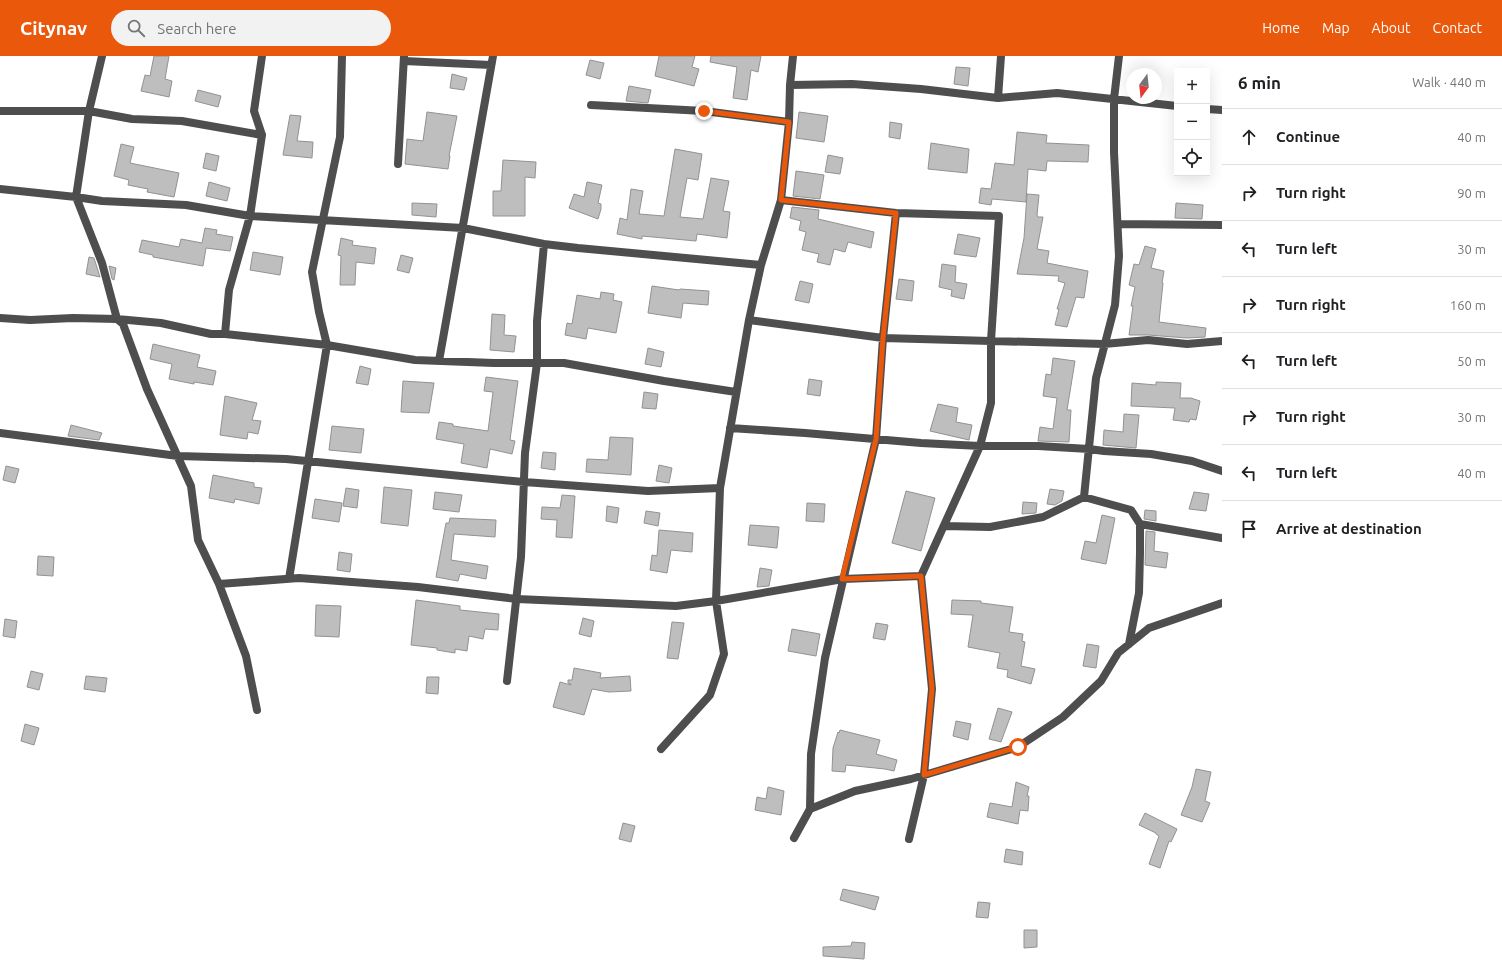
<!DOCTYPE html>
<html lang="en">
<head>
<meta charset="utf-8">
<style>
  :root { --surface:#fff; --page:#f2f2f2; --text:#202124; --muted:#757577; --line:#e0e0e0; --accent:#ea580c }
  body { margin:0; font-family:Ubuntu,sans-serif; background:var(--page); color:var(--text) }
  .controls { position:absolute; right:12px; top:12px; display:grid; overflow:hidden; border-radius:0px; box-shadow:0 4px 16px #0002 }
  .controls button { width:36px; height:36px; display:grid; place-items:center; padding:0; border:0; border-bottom:1px solid var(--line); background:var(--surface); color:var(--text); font:20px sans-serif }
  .compass { position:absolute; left:1126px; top:12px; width:36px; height:36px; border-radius:50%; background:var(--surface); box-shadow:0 4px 16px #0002; rotate:195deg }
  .stop { position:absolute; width:12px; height:12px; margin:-9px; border:3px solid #ea580c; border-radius:50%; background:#fff }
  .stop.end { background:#ea580c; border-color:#fff; box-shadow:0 1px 4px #0008 }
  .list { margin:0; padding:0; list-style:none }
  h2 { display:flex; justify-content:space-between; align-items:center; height:52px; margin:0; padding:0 16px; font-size:17px }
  h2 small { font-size:13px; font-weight:400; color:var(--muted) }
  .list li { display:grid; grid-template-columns:26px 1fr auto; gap:12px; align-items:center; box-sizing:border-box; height:56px; padding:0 16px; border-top:1px solid var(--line) }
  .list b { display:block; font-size:15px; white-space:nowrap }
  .list em { font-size:13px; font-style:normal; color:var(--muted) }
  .icon { flex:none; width:22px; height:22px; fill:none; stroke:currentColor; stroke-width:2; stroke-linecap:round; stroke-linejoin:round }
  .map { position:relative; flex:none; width:1222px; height:917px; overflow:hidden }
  header { display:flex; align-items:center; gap:24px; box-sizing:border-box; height:56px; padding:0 20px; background:var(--accent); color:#fff }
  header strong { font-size:19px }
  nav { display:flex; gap:22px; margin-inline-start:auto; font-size:14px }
  .search { width:280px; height:36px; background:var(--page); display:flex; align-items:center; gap:10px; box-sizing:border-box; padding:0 14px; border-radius:22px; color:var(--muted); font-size:15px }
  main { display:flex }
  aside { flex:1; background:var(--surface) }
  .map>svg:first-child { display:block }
  .building { fill:#bebebe; stroke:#929292 }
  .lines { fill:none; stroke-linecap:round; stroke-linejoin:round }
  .street { stroke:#4e4e4e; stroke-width:8 }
  .route { stroke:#ea580c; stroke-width:5 }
</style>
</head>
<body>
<header>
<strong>Citynav</strong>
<div class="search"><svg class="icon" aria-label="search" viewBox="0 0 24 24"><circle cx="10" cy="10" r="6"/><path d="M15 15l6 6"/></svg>Search here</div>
<nav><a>Home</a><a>Map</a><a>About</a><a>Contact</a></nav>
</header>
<main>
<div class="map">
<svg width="1222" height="917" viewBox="0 0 1222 917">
  <rect width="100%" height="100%" fill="#fff"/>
  <path class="building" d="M 154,0 L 169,0 L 165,23 L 172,25 L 169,41 L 141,35 L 145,19 L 150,20 Z
    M 659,0 L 695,0 L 692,11 L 699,13 L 694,30 L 655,20 Z
    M 711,0 L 761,0 L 758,16 L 751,14 L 747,44 L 733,42 L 737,11 L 710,6 Z
    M 590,4 L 604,7 L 600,23 L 586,19 Z
    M 956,11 L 970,12 L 968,30 L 954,28 Z
    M 452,18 L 467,22 L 464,34 L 450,32 Z
    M 629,30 L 651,34 L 648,47 L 626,45 Z
    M 198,34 L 221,40 L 218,51 L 195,45 Z
    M 427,56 L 457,60 L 449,100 L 450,100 L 448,113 L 405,108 L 407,83 L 423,85 Z
    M 799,56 L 828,60 L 824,86 L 796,82 Z
    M 290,59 L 301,60 L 297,85 L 313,86 L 312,102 L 283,99 Z
    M 890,66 L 902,68 L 900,83 L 889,81 Z
    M 1017,76 L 1047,79 L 1046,87 L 1089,89 L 1088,106 L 1047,105 L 1046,115 L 1028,113 L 1026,146 L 992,143 L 991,149 L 979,147 L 981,132 L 991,133 L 995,107 L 1014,109 Z
    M 931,87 L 969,93 L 967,117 L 928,113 Z
    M 121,88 L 134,91 L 130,107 L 179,117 L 174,141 L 147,136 L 148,133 L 128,129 L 129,124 L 114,120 Z
    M 675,93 L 702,98 L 698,124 L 687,122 L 680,161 L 703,163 L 711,122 L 729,125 L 723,155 L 730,156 L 727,182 L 697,178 L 696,185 L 642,180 L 642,183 L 617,178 L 620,162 L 627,164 L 631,133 L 643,135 L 639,158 L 664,160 Z
    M 206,97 L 219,100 L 216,115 L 203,112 Z
    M 828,99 L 843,102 L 840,118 L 825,116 Z
    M 503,104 L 536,106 L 535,122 L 525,121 L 525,160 L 493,160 L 493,135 L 501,135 Z
    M 796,115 L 824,119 L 820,143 L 793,140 Z
    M 209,126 L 230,132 L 227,145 L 206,140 Z
    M 587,126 L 602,129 L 598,147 L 601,148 L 601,153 L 598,163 L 569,152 L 574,138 L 584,141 Z
    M 1027,138 L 1039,139 L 1037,159 L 1038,161 L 1043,161 L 1037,193 L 1049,195 L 1047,207 L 1088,215 L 1084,242 L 1076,241 L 1067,271 L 1055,269 L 1059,253 L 1057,253 L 1065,227 L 1058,225 L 1059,220 L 1017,218 L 1024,182 Z
    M 412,147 L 437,148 L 436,161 L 412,159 Z
    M 1176,147 L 1203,149 L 1202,163 L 1175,162 Z
    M 792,151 L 819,154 L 818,163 L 874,176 L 871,192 L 848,186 L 845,196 L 834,193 L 830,209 L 817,206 L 819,198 L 802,194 L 806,176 L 799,174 L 801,165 L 790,162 Z
    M 205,172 L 217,174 L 216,178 L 233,181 L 230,195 L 206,192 L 203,210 L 153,201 L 153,199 L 139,196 L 142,184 L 179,191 L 181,183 L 202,187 Z
    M 958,178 L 980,182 L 976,201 L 954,198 Z
    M 341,182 L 353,185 L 352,189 L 376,192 L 374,208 L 356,206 L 355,229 L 340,229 L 341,200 L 338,199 Z
    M 1145,190 L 1156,193 L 1151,212 L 1164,215 L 1162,227 L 1163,227 L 1159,266 L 1206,272 L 1205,281 L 1187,282 L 1148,279 L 1129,279 L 1133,250 L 1131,250 L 1135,231 L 1129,229 L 1134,208 L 1139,209 Z
    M 253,196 L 283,201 L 280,219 L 250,214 Z
    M 401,199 L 413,202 L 409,217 L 397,214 Z
    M 89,201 L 94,202 L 100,221 L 86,218 Z
    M 942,208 L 956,210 L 955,226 L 967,228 L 964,243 L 951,240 L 952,234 L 939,231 Z
    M 109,210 L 116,212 L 114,224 L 112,223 Z
    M 899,223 L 914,225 L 912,245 L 896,243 Z
    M 800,225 L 813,228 L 809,247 L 795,244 Z
    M 652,230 L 679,234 L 680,233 L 709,235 L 708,249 L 683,247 L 681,262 L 648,257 Z
    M 601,236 L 614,238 L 613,244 L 622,246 L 616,277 L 588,272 L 586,283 L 565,279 L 567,267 L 572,268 L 577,239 L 600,243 Z
    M 492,258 L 505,259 L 504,279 L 516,280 L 514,296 L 490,294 Z
    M 153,288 L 200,299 L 197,311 L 216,315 L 213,329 L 194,326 L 194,328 L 169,323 L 172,308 L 150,303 Z
    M 648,292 L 664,296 L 661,311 L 645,308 Z
    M 1053,302 L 1075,305 L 1067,354 L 1071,354 L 1069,386 L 1038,385 L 1040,371 L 1053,373 L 1057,342 L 1043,340 L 1046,318 L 1051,319 Z
    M 360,310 L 371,313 L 368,329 L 356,327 Z
    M 486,321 L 518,325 L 510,384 L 515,385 L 512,398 L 490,393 L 487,412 L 461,407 L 464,388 L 436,383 L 439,366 L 453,368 L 453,370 L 488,375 L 493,336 L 484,335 Z
    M 809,323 L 822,325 L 820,340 L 807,338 Z
    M 403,325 L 434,327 L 429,357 L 401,356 Z
    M 1156,326 L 1181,327 L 1180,342 L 1191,342 L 1200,345 L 1196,364 L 1190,363 L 1189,366 L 1173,364 L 1175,352 L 1131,350 L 1132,327 L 1156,329 Z
    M 644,336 L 658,338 L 656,353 L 642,352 Z
    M 225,340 L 257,347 L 252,364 L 261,365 L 258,378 L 248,376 L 247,383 L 220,379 Z
    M 938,348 L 958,352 L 956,366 L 972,369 L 969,384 L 930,375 Z
    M 1124,358 L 1139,359 L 1136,392 L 1103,389 L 1104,374 L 1123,376 Z
    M 71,369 L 102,377 L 99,384 L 68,380 Z
    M 332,370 L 364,373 L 361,397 L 329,394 Z
    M 610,381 L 633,382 L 631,419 L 586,416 L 587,403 L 608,404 Z
    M 543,396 L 556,397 L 555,414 L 541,412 Z
    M 659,409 L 672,412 L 669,427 L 656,425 Z
    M 6,410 L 19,413 L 15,427 L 3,424 Z
    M 213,419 L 254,427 L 254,431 L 262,432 L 259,448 L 235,443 L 234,447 L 209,442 Z
    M 384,431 L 412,434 L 408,470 L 381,467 Z
    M 346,432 L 359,434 L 357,452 L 343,450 Z
    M 1050,433 L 1064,435 L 1062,445 L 1055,449 L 1047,448 Z
    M 906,435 L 935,442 L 921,495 L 892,487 Z
    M 435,436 L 462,439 L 459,456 L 433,453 Z
    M 1194,436 L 1209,438 L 1206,455 L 1189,453 Z
    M 562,439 L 575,440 L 572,482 L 556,481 L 557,464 L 541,463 L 542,451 L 560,452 Z
    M 315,443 L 342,447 L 339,466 L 312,462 Z
    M 1023,446 L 1037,447 L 1036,457 L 1022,458 Z
    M 807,447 L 825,448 L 824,466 L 806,465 Z
    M 607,450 L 619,452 L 617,467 L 606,465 Z
    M 1145,454 L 1156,455 L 1156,465 L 1144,463 Z
    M 646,455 L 660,457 L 658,470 L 644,467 Z
    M 1102,459 L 1115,462 L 1106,508 L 1081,503 L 1085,485 L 1096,487 Z
    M 450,462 L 496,464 L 495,481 L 454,478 L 451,504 L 488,510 L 486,523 L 460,518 L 458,525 L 436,521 L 446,467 L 449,467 Z
    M 750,469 L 779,471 L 777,492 L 748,489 Z
    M 659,474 L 693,477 L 692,496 L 671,494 L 667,517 L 650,514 L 652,499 L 657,500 Z
    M 1146,475 L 1155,476 L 1154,495 L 1168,497 L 1166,512 L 1145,509 Z
    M 339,496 L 352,498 L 350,516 L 337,514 Z
    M 38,500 L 54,501 L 53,520 L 37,519 Z
    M 760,512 L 772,514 L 769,530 L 757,531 Z
    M 416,544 L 460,550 L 460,554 L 499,558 L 498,574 L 485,573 L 483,583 L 469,580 L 467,595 L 455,593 L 455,597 L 437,594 L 437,592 L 411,589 Z
    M 952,544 L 981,545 L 981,547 L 1013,551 L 1009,576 L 1023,578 L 1022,585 L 1025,586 L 1021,610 L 1035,613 L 1031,628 L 1007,621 L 1008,614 L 997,612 L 1000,597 L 968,591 L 973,559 L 951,558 Z
    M 316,549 L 341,550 L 339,581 L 315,580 Z
    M 583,562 L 594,565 L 591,581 L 579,578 Z
    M 5,563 L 17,565 L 15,582 L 3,580 Z
    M 672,566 L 684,567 L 678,603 L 667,602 Z
    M 876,567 L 888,569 L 885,584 L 873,582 Z
    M 792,573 L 820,578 L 816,600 L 788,595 Z
    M 1087,588 L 1099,590 L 1096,612 L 1083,610 Z
    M 574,612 L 601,617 L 600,622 L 630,620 L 631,635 L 609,636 L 592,633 L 584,659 L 553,651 L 560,626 L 571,629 L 571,628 L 568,627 L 568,624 L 572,624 Z
    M 31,615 L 43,618 L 39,634 L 27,631 Z
    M 86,620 L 107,622 L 105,636 L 84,633 Z
    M 427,621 L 439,621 L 438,638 L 426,637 Z
    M 998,652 L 1012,656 L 1001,686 L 989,683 Z
    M 956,665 L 971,668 L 968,684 L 953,680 Z
    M 25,668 L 39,672 L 34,689 L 21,685 Z
    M 840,674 L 880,684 L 876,698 L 897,704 L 894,715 L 885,713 L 846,709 L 845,716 L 832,715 L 833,692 L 838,676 L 839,677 Z
    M 1196,713 L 1211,716 L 1205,745 L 1210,747 L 1202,766 L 1181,759 L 1192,731 Z
    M 1016,726 L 1029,731 L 1027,740 L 1029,740 L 1028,755 L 1020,754 L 1018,768 L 987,761 L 990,747 L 1012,751 Z
    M 768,731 L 784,735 L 781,759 L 755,754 L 757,741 L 766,743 Z
    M 1145,757 L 1177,773 L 1171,786 L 1169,785 L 1160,812 L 1149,808 L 1159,780 L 1156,778 L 1156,777 L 1139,769 Z
    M 623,767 L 635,770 L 631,786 L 619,783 Z
    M 1006,793 L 1023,796 L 1022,809 L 1004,806 Z
    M 843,833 L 879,841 L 875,854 L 840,844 Z
    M 978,846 L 990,847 L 988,862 L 976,861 Z
    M 1024,874 L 1037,874 L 1037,891 L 1024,892 Z
    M 852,886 L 865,887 L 864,903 L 823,900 L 823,891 L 851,890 Z"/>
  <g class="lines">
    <path class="street" d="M 102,0 L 89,55 L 76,141 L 102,207 L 117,263 L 123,268 L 147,333 L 191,430 L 198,484 L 219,528 L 246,600 L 257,654
      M 404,5 L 491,9
      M 790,29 L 852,28 L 921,33 L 998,42 L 1057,37 L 1177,50
      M 998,42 L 1001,0
      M 591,49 L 704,55 L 789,66
      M 1207,53 L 1222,54
      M 0,55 L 89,55 L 132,63 L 182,65 L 262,79
      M 398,108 L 404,0
      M 0,133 L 76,141 L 102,145 L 186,149 L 250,160 L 463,172 L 544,188 L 578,192 L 761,209
      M 781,144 L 896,157 L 999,160 L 991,285 L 991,347 L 980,390 L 921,520 L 932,633 L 924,719 L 909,783
      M 1118,168 L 1222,169
      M 0,262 L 30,264 L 73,262 L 117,263 L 161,267 L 211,278 L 225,278 L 327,289 L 415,304 L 494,307 L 564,307 L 664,325 L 736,336
      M 749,264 L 883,282 L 1104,288 L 1148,284 L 1187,288 L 1222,285
      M 225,278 L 229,234 L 250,160 L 262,79 L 254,55 L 262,0
      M 439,305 L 493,0
      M 730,372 L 805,377 L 921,387 L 980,390 L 1038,390 L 1089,393 L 1104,395 L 1151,398 L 1192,405 L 1222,415
      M 0,377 L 178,400 L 286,403 L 524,426 L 648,435 L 720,432
      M 1084,441 L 1096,322 L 1115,249 L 1119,200 L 1114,96 L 1114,43 L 1119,0
      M 1140,468 L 1222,482
      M 944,470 L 990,471 L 1043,461 L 1084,441 L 1131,454 L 1140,468 L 1140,497 L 1139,537 L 1129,588
      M 289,523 L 327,289 L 319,256 L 312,216 L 340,81 L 342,0
      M 219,528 L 299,522 L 418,531 L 517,543 L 676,550 L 716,545 L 843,523 L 921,520
      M 507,625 L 521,501 L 525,397 L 537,307 L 537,265 L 544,188
      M 661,693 L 710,639 L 724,598 L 716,545 L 720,432 L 749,264 L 761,209 L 781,144 L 789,66 L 790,29 L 793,0
      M 810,753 L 811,698 L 825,602 L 876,383 L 883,282 L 896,157
      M 794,782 L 810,753 L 855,735 L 911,723 L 1018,691 L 1063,661 L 1101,625 L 1118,597 L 1149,572 L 1222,547"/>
  </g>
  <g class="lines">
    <path class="route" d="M 704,55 L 789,66 L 781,144 L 896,157 L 883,282 L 876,383 L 842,523 L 921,520 L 932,633 L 924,719 L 1018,691"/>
  </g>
</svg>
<div class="controls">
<button>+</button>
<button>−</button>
<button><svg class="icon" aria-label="locate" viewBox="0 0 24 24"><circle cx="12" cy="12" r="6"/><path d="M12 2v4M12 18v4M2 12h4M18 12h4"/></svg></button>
</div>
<svg class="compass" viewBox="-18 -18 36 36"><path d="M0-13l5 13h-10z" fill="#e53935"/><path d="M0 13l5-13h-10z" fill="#757577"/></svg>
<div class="stop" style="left:1018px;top:691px"></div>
<div class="stop end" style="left:704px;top:55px"></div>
</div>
<aside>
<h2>6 min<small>Walk · 440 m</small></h2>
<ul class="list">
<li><svg class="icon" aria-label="ahead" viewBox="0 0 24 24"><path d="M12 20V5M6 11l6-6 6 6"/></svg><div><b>Continue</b></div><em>40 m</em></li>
<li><svg class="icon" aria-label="right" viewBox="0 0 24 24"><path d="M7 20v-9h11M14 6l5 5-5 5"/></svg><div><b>Turn right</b></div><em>90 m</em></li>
<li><svg class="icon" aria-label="left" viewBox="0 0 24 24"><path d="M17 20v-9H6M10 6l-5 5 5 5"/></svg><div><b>Turn left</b></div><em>30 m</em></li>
<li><svg class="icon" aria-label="right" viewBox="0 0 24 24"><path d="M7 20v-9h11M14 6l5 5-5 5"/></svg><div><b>Turn right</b></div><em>160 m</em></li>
<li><svg class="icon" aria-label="left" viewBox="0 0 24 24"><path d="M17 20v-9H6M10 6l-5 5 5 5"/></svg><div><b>Turn left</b></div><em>50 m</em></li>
<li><svg class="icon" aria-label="right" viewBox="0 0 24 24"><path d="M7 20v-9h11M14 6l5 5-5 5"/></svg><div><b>Turn right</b></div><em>30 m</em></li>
<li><svg class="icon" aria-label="left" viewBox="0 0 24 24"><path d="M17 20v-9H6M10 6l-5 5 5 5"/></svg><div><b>Turn left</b></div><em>40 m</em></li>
<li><svg class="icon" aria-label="arrive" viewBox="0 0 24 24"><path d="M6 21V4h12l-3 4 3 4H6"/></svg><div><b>Arrive at destination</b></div></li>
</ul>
</aside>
</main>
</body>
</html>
